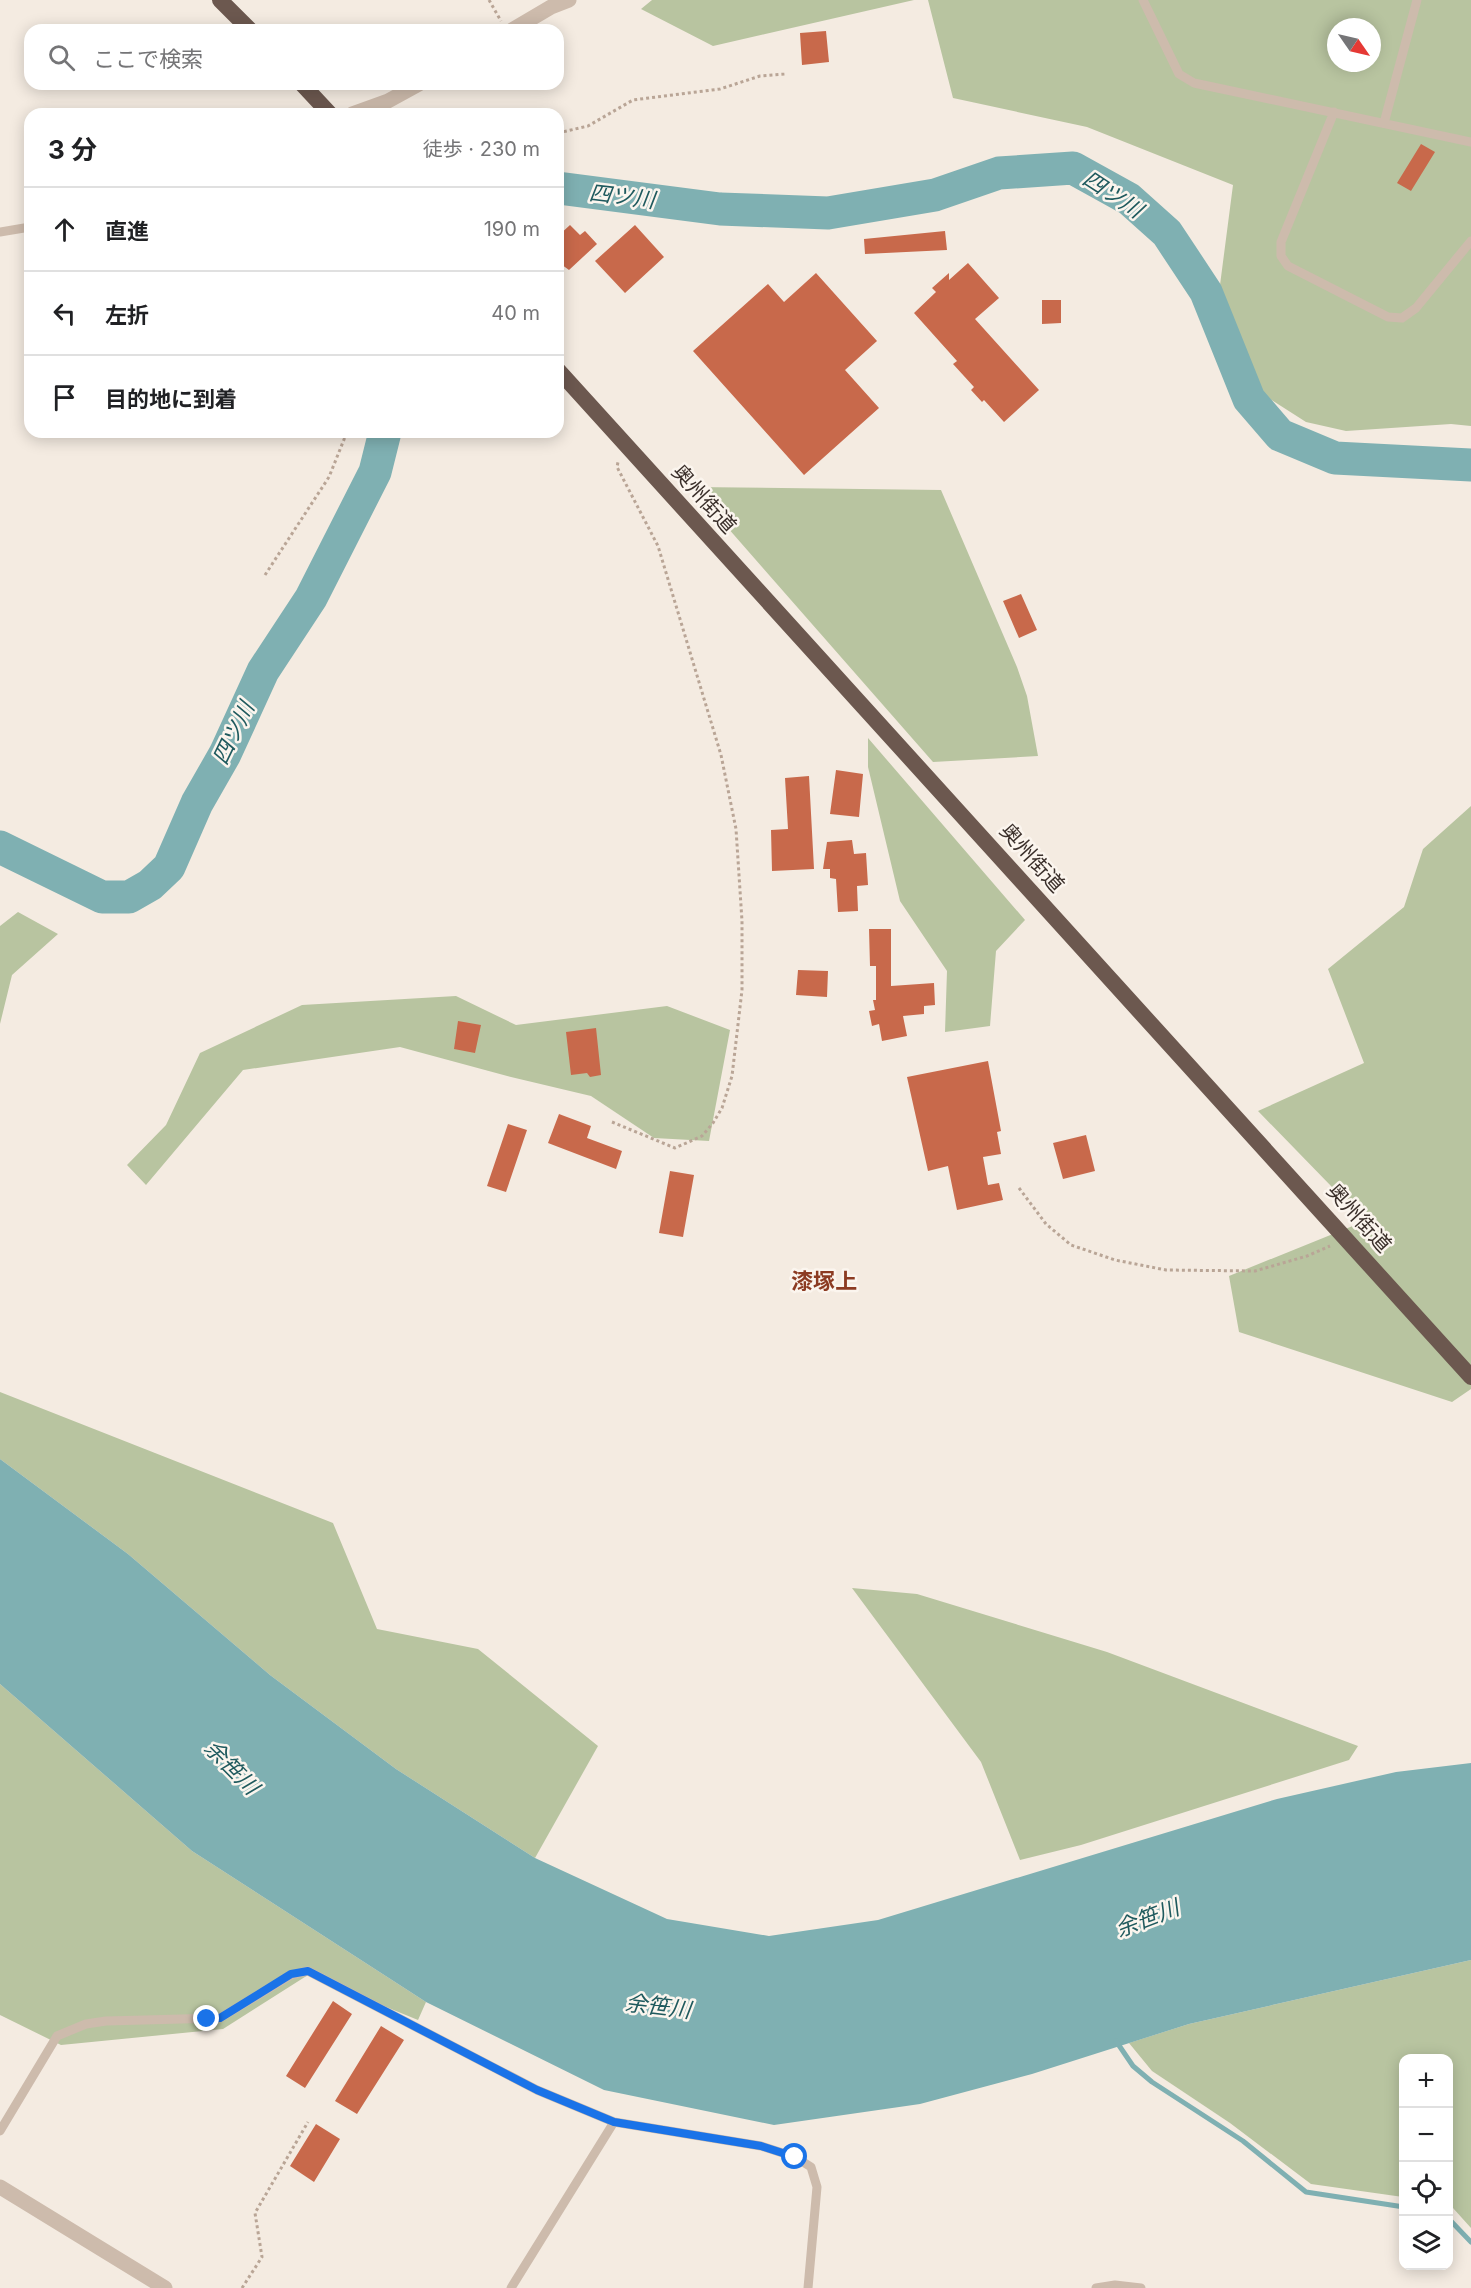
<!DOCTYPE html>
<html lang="ja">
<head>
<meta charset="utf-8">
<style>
  :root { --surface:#fff; --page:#f6f6f6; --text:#202124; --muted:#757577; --line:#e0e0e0 }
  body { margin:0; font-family:Inter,"Noto Sans JP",sans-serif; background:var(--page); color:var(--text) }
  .controls { position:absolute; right:18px; bottom:18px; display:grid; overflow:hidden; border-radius:12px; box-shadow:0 3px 15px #0003 }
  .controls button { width:54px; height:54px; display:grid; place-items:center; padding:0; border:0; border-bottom:2px solid var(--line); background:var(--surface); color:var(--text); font:30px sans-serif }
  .compass { position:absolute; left:1327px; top:18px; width:54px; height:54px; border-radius:50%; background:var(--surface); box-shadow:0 3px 15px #0003; rotate:124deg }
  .stop { position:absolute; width:18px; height:18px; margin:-14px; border:4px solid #1a73e8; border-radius:50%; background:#fff }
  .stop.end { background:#1a73e8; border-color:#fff; box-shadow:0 2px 6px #0008 }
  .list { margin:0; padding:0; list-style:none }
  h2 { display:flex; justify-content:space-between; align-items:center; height:78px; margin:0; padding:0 24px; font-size:26px }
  h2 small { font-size:20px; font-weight:400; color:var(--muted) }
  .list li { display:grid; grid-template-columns:39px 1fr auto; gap:18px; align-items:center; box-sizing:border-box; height:84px; padding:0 24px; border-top:2px solid var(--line) }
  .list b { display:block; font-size:22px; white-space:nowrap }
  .list em { font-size:20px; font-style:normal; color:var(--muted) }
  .icon { flex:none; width:33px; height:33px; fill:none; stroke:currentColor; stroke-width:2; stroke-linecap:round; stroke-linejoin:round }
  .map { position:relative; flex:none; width:1471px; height:2288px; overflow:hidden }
  .search { position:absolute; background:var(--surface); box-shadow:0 3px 15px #0003; left:24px; top:24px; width:540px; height:66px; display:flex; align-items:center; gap:15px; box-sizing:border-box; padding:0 21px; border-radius:18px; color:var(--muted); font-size:22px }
  .panel { position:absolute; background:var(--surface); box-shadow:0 3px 15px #0003; left:24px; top:108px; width:540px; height:330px; border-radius:18px }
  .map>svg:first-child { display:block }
  .green { fill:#b8c4a0; fill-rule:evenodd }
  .water { fill:#7fb0b2 }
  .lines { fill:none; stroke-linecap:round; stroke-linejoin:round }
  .stream { stroke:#7fb0b2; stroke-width:5 }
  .river { stroke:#7fb0b2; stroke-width:33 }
  .building { fill:#c8694b }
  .path { stroke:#b9a596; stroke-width:3; stroke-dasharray:3 3; stroke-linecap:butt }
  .service { stroke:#cdbbac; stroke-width:9 }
  .minor { stroke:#cdbbac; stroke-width:15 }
  .trunk { stroke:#6c584f; stroke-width:16 }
  .route { stroke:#1a73e8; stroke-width:8 }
  .labels { text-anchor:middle; stroke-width:5; stroke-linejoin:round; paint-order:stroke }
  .street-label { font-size:21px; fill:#3b302b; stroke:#fbf5ee }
  .water-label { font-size:22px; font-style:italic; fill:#1f5a5e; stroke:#fbf5ee }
  .neighbourhood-label { font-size:22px; font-weight:bold; fill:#8c3b22; stroke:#fbf5ee }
</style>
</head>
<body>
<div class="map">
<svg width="1471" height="2288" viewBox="0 0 1471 2288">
  <rect width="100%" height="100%" fill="#f4ebe1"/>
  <path class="green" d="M 652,0 L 914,0 L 713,46 L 641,9 Z
    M 928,0 L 1471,0 L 1471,426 L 1451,424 L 1346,431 L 1306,422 L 1259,392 L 1220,285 L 1233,185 L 1087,127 L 953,98 ZM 1336,27 L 1372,27 L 1372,63 L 1336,63 Z
    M 692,487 L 941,490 L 1017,667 L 1027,696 L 1038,756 L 933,762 Z
    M 868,738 L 1025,920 L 996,951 L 990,1026 L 945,1032 L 947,971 L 900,901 L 868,767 Z
    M 1471,806 L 1471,1389 L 1452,1402 L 1239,1332 L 1229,1276 L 1365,1221 L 1258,1111 L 1364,1063 L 1328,969 L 1404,907 L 1423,849 Z
    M 18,912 L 58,934 L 12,975 L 0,1024 L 0,926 Z
    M 456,996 L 516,1025 L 667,1006 L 730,1030 L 709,1141 L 654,1138 L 591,1096 L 511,1077 L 400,1047 L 243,1070 L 146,1185 L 127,1165 L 166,1125 L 200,1053 L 302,1005 Z
    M 0,1392 L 333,1523 L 377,1629 L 478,1649 L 598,1746 L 535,1858 L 396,1769 L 270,1675 L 128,1554 L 0,1459 Z
    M 852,1588 L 917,1594 L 1107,1652 L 1358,1746 L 1349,1760 L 1081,1845 L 1020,1860 L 981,1762 Z
    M 0,1684 L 192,1851 L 426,2002 L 418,2020 L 308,1975 L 223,2029 L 61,2045 L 0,2015 Z
    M 1471,1960 L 1471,2228 L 1453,2208 L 1449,2207 L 1448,2058 L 1404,2058 L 1403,2197 L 1311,2184 L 1230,2123 L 1152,2071 L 1129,2043 L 1189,2024 Z"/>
  <path class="water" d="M 0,1459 L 128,1554 L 270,1675 L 396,1769 L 535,1858 L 667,1919 L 769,1936 L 878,1920 L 1277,1799 L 1396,1772 L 1471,1763 L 1471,1960 L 1189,2024 L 1032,2074 L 920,2104 L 774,2125 L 604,2090 L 426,2002 L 192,1851 L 0,1684 Z"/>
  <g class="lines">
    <path class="stream" d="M 1116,2041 L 1133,2066 L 1152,2082 L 1243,2141 L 1306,2192 L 1404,2207
      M 1448,2218 L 1471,2242"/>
    <path class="river" d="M 558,188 L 720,209 L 828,213 L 935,195 L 999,173 L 1073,168 L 1129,199 L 1167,233 L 1206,292 L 1249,399 L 1280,435 L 1335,458 L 1471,465
      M 0,847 L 102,897 L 129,897 L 150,885 L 169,867 L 197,803 L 225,754 L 263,671 L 311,598 L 375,472 L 385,432"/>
  </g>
  <path class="building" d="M 826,31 L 829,62 L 802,65 L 800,33 Z
    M 1421,144 L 1435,152 L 1411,191 L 1397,183 Z
    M 570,225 L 580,235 L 585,231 L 597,244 L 569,270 L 558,262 L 558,236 Z
    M 635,225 L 664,257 L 625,293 L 595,261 Z
    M 945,231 L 947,250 L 865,254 L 864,239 Z
    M 968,263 L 999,298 L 975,319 L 1039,390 L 1004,422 L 984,400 L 982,402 L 971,390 L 974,387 L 953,364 L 957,361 L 914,313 L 936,292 L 932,288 L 949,273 L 949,280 Z
    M 816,273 L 877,341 L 845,370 L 879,408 L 804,475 L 693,351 L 768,284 L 784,302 Z
    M 1042,300 L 1061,300 L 1061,323 L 1042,324 Z
    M 1021,594 L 1037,630 L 1019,638 L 1003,601 Z
    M 836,770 L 863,774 L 859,817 L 830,814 Z
    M 809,776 L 814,869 L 772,871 L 771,830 L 788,829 L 785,778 Z
    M 852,840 L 854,854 L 866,853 L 868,885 L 857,886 L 858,911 L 838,912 L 836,879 L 830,878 L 830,869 L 823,869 L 827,842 Z
    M 869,929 L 891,929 L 891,986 L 934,983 L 935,1005 L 924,1006 L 924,1014 L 903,1016 L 907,1036 L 882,1041 L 879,1024 L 872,1026 L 869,1011 L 875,1010 L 873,1000 L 876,1000 L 876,966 L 870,966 Z
    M 798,970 L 828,971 L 827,997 L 796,995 Z
    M 458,1021 L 481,1025 L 475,1053 L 454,1049 Z
    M 596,1028 L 601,1075 L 590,1077 L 587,1073 L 571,1075 L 566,1032 Z
    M 988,1061 L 1001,1131 L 997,1132 L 1001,1154 L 983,1157 L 988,1185 L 999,1183 L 1003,1200 L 957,1210 L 948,1166 L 928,1171 L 907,1077 Z
    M 559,1114 L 591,1126 L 587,1138 L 622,1151 L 616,1169 L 548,1143 Z
    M 508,1124 L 527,1130 L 506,1192 L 487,1186 Z
    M 1086,1135 L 1095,1171 L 1063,1179 L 1053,1143 Z
    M 670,1171 L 694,1175 L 683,1237 L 659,1233 Z
    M 333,2001 L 352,2014 L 305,2088 L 286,2076 Z
    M 381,2026 L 404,2040 L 357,2114 L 335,2101 Z
    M 316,2124 L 340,2139 L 314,2182 L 290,2166 Z"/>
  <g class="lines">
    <path class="path" d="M 489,0 L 501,21
      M 558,133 L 588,126 L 633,100 L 720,89 L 760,76 L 786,74
      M 265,575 L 329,477 L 347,432
      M 612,1122 L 675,1148 L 702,1136 L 713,1123 L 722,1108 L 732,1076 L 742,990 L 742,921 L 736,829 L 721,755 L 658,546 L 617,467 L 618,462
      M 1019,1188 L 1046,1224 L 1071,1245 L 1115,1260 L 1166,1270 L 1255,1271 L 1307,1256 L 1330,1246
      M 242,2288 L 262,2257 L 255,2213 L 308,2122"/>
    <path class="service" d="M 1143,0 L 1179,74 L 1194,83 L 1471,142
      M 1334,112 L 1281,242 L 1281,256 L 1288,266 L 1388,317 L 1402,318 L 1416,308 L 1471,241
      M 1384,123 L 1417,0
      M 0,232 L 30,227
      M 0,2131 L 57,2036 L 86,2024 L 106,2021 L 220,2018 L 291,1975 L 308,1971 L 537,2090 L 614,2122 L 761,2146 L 795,2157 L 811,2167 L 817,2187 L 808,2288
      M 511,2288 L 614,2122
      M 1096,2288 L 1115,2285 L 1141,2288"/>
    <path class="minor" d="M 512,30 L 551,7 L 569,0
      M 352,114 L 388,101 L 419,84
      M 0,2187 L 165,2288"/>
    <path class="trunk" d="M 220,0 L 250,30
      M 302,84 L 330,114
      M 558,370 L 1471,1377"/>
  </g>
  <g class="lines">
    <path class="route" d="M 207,2019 L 220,2018 L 291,1974 L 308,1971 L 537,2090 L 614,2122 L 761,2146 L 795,2157"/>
  </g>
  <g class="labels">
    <g class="street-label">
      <text transform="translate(704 499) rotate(48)" y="7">奥州街道</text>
      <text transform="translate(1032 858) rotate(48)" y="7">奥州街道</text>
      <text transform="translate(1359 1218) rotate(48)" y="7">奥州街道</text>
    </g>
    <g class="water-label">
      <text transform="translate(1113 194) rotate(33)" y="8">四ツ川</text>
      <text transform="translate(622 196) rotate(7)" y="8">四ツ川</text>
      <text transform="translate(233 733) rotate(-64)" y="8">四ツ川</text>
      <text transform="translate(232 1767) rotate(45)" y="8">余笹川</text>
      <text transform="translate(1147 1918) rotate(-21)" y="8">余笹川</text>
      <text transform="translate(658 2006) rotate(7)" y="8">余笹川</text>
    </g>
    <g class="neighbourhood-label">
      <text x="824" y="1289">漆塚上</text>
    </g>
  </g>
</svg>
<div class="controls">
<button>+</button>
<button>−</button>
<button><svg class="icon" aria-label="locate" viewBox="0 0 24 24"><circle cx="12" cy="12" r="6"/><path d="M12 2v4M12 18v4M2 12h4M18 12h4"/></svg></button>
<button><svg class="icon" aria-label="layers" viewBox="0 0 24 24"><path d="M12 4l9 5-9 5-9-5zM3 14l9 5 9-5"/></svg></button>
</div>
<svg class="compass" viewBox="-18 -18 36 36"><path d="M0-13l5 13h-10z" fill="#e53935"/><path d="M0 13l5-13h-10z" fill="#757577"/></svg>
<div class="stop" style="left:795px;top:2157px"></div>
<div class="stop end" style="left:207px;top:2019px"></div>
<div class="search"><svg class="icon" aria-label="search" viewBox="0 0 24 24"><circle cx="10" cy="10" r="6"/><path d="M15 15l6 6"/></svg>ここで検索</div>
<section class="panel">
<h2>3 分<small>徒歩 · 230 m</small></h2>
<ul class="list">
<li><svg class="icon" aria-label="ahead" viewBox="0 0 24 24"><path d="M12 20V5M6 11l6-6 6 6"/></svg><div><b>直進</b></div><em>190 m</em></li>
<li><svg class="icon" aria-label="left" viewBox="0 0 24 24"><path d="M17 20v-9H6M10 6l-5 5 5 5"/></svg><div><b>左折</b></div><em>40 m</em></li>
<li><svg class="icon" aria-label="arrive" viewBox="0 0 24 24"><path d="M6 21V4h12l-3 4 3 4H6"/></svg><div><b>目的地に到着</b></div></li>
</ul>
</section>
</div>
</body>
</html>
